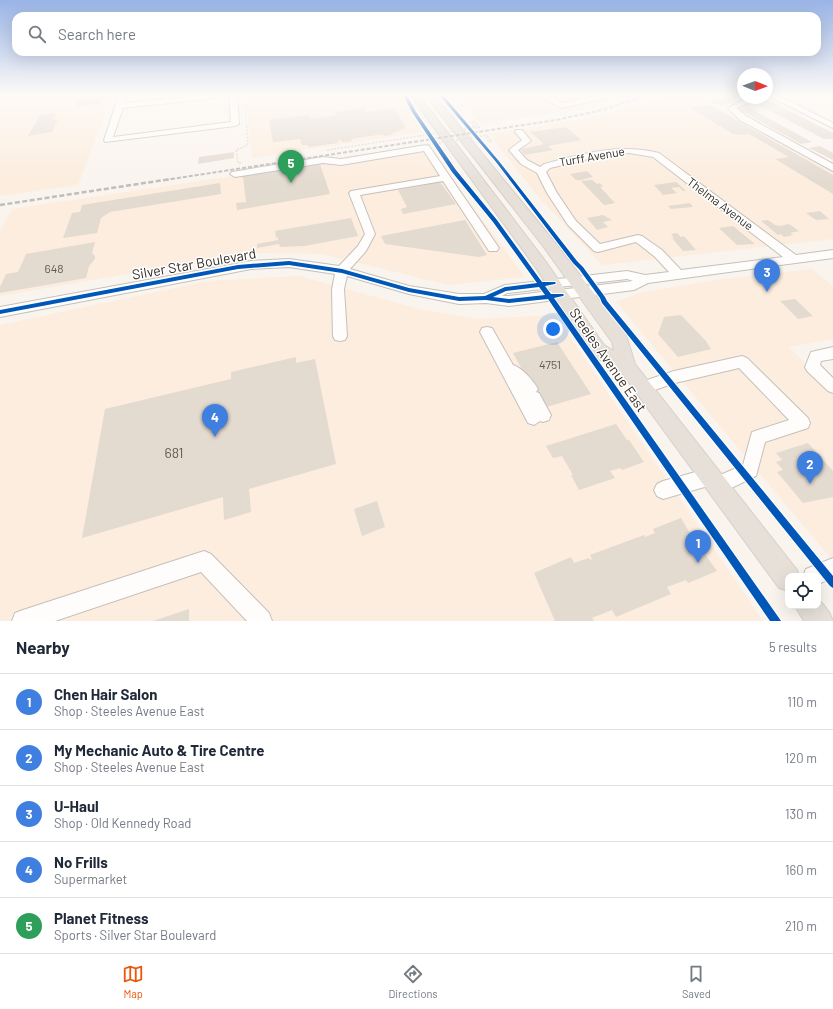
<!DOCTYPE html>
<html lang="en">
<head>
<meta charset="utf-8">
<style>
  :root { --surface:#fff; --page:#f2f2f3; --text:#1f2937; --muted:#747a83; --line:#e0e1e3; --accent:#ea580c }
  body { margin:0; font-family:Barlow,sans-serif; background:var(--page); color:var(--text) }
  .controls { position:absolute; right:12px; bottom:12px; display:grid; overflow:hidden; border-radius:8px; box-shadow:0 4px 16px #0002 }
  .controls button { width:36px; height:36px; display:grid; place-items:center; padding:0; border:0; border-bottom:1px solid var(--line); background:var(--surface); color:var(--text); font:20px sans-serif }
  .compass { position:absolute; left:737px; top:68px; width:36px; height:36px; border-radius:50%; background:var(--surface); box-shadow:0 4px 16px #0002; rotate:91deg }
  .you { position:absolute; left:553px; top:329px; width:14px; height:14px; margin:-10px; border:3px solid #fff; border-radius:50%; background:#1a73e8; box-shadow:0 0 0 6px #1a73e833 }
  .badge { display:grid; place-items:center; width:26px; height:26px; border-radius:50%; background:var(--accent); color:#fff; font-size:13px; font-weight:700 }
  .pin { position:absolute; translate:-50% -33px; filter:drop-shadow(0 1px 2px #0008) }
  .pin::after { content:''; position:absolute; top:21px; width:14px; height:12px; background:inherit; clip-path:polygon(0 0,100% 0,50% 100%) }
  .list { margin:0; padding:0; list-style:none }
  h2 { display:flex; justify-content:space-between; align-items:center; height:52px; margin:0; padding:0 16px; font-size:17px }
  h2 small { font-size:13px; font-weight:400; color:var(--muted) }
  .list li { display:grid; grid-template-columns:26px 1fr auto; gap:12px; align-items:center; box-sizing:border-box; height:56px; padding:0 16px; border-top:1px solid var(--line) }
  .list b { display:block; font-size:15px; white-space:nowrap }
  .list p { margin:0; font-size:13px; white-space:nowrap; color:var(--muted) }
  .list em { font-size:13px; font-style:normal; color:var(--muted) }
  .icon { flex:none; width:22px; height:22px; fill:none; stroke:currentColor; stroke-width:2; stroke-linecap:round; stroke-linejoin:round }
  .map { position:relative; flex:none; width:833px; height:621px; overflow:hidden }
  .search { position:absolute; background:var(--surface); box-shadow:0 4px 16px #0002; left:12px; right:12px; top:12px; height:44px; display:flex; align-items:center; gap:10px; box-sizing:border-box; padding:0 14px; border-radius:12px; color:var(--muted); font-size:15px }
  .sheet { height:332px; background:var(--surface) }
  nav { display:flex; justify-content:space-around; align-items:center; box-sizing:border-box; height:56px; border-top:1px solid var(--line); background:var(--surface); font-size:11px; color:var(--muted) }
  nav a { display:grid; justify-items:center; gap:2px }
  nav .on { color:var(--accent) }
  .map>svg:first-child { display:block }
  .built { fill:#fcedde }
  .building { fill:#e3dad0 }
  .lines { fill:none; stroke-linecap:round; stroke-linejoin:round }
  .minor-casing { stroke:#c5c0ba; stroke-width:2 }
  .major-casing { stroke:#d4d1cd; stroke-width:2 }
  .path { stroke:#dbdad7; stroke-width:1.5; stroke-dasharray:2 1.5; stroke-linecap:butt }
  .minor { fill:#fefdfc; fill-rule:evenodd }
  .major { fill:#e6e0d9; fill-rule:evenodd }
  .rail-far1 { stroke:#bfbebc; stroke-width:2; stroke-dasharray:4 2; stroke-linecap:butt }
  .rail { stroke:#bfbebc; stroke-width:2.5; stroke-dasharray:5 2.5; stroke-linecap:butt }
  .path-bridge { stroke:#dbdad7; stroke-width:1.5; stroke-dasharray:2 1.5; stroke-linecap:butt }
  .cycleway-casing { stroke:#fff; stroke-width:2 }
  .cycleway { fill:#0057b8; fill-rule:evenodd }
  .labels { text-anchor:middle; stroke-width:3; stroke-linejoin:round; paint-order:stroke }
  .far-street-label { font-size:12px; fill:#322c25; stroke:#fff }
  .number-label { font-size:12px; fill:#615a52 }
  .street-label { font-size:14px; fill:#322c25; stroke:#fff }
  .near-number-label { font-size:14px; fill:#615a52 }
</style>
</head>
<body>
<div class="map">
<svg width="833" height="621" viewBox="0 0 833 621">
  <rect width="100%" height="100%" fill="#faf4ee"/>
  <path class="built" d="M 0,95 L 112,95 L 78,185 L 0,196 Z
    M 245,95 L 398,95 L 422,132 L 252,158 Z
    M 454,95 L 624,95 L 587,108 L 481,124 Z
    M 673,95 L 698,95 L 833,172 L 833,239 L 602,265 L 537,195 L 489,134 L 587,118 Z
    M 428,147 L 525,277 L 449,285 L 322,254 L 250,253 L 0,296 L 0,232 L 12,209 Z
    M 812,269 L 833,286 L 833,339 L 789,347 L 833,391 L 833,561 L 616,302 L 639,293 L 717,280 Z
    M 299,276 L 423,310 L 479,319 L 555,315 L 763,621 L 0,621 L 0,325 L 208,281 Z"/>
  <path class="building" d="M 98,95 L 97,97 L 107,97 L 106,99 L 103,100 L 101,104 L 75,107 L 81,96 Z
    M 724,95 L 743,95 L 741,96 L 743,97 L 734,99 L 735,100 L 729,101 L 731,102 L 724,104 L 726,104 L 722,106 L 708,101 Z
    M 762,100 L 772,102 L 833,133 L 833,139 L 824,139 L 753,102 Z
    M 710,105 L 833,175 L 833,194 L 775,159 L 789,157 L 749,134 L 742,135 L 733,134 L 690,108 Z
    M 748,107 L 812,142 L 801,144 L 738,109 Z
    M 364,108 L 366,112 L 394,108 L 406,128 L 392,133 L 393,135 L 384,136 L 383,134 L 351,139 L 352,141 L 342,142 L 341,140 L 337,141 L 338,143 L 309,147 L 308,145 L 302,145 L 300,139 L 273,142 L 269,120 L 305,115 L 309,116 L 310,119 L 336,115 L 335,112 Z
    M 57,113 L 54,120 L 58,119 L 52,132 L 28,136 L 40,115 Z
    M 566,127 L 581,140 L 548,146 L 553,150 L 525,155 L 520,149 L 542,145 L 543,143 L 530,132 Z
    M 820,146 L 833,153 L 833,160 L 809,148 Z
    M 234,152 L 234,158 L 198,164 L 199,157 Z
    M 320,164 L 330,194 L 237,210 L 236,203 L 246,202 L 243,176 Z
    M 587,171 L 593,177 L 581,180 L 576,180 L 570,174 Z
    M 592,180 L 597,184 L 600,183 L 603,187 L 600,187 L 615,203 L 604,205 L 581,181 Z
    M 440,182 L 456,204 L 403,214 L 401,209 L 407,207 L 398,190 Z
    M 676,182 L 686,191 L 683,191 L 679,187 L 671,188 L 677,193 L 663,195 L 654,185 Z
    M 220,183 L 221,194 L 110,212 L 101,218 L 97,233 L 63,238 L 72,213 L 80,212 L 82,205 Z
    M 690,203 L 693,207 L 671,209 L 668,206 Z
    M 820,211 L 829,219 L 816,220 L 806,213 Z
    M 603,215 L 612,220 L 603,222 L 608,227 L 597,230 L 587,218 Z
    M 351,218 L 358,236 L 304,246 L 280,247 L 279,244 L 257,248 L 257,244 L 278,240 L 278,237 L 276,238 L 275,231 Z
    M 465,220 L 487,255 L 479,257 L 385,244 L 381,236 Z
    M 768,220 L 775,225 L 780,226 L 789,224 L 799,231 L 790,233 L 793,235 L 784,237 L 781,234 L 778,235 L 761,221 Z
    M 733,226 L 755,244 L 737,245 L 719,228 Z
    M 677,233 L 681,237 L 684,236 L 696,250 L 683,251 L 672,238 L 674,238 L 671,234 Z
    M 95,242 L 92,253 L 95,256 L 95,259 L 89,266 L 86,278 L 0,293 L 0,287 L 6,274 L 18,272 L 26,254 Z
    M 795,299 L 813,316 L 798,319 L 780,301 Z
    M 681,315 L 706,341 L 711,349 L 678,357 L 658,334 L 664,317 Z
    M 557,342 L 591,394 L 543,408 L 513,353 Z
    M 296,357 L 296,363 L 315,359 L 336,464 L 249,489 L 251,512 L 224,520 L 223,497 L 82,538 L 105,409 L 231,379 L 231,372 Z
    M 616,424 L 627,440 L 629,440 L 644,462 L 622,470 L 620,468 L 610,471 L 615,478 L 579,490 L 571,475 L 573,475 L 562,456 L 553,458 L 546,446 Z
    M 808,443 L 833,471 L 833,497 L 803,503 L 777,472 L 783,470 L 776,462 L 782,460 L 776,453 Z
    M 377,501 L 385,527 L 362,536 L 354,509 Z
    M 681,518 L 702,554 L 704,553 L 717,571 L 688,583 L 686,580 L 667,587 L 671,594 L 616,617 L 612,610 L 592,618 L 594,621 L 555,621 L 534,573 L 571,557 L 574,563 L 589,558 L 590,560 L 592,559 L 590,555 L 644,535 L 645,537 L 655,533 L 653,529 Z
    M 189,609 L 189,621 L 153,621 Z"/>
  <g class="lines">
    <defs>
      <path id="minor" d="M 119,95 L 127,95 L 124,103 L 204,95 L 229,95 L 225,97 L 123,108 L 113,137 L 231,122 L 229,95 L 237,95 L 239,124 L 235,126 L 105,142 L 104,140 Z
        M 539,95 L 548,95 L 562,103 L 601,95 L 615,95 L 611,97 L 561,108 Z
        M 767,95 L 777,95 L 833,123 L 833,128 Z
        M 747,98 L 761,98 L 737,108 L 746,116 L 833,164 L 833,171 L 740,120 L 728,108 Z
        M 516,130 L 522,130 L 531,141 L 518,150 L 527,160 L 540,167 L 544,164 C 582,154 619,143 659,153 L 796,255 L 833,250 L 833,258 L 648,283 L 634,290 L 509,306 L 486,303 L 459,304 L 409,294 L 347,276 L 344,289 L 347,336 L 345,340 L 340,341 L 335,340 L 333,336 L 332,289 L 335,274 L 289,267 L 251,269 L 0,317 L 0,307 L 251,261 L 289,259 L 339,266 L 358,246 L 365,234 L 349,193 L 351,191 L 440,176 L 424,151 L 341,165 L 323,163 L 235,177 L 230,174 L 232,172 L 323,157 L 341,159 L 426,145 L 429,146 L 499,248 L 497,251 L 489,251 L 443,181 L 360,195 L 375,234 L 366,251 L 350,269 L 409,286 L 459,294 L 484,294 L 505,285 L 627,271 L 645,275 L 669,272 L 654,256 L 636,242 L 598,252 L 594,251 L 568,225 L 547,193 L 537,173 L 521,164 L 509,150 L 522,140 L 515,132 ZM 629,153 L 653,157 L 783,257 L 681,270 L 662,250 L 642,236 L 638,235 L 600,244 L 576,221 L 557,193 L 546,172 L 550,168 L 601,156 ZM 627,279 L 633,281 L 509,296 L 502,296 L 507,293 Z
        M 487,327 L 492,328 L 513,365 C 522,368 533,380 538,389 L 536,392 L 539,393 L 551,415 L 549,420 L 543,422 L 540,421 L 534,425 L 528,423 L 480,332 L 482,328 Z
        M 833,347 L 833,359 L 821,361 L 820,365 L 833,378 L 833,393 L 828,391 L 807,371 L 805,367 L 811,352 Z
        M 742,356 L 747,358 L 808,418 L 810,423 L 808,428 L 765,442 L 756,476 L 717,495 L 711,492 L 708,486 L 663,499 L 657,496 L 654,490 L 657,484 L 663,481 L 710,468 L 716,471 L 718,476 L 743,465 L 752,432 L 789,420 L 739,368 L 675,383 L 643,394 L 638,393 L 635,388 L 638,383 L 674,371 Z
        M 204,551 L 211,554 L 269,613 L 272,621 L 247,621 L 201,572 L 55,621 L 12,621 L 15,613 L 23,610 Z
        M 833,558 L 833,578 L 818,584 L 818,576 L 803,576 L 806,569 Z"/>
      <path id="major" d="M 410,95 L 419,95 L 546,262 L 604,345 L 614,351 L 612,342 L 543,246 L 425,95 L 434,95 L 553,240 L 626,335 L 635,364 L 797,570 L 799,576 L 788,576 L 788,591 L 779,588 L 621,372 L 592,355 L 536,268 Z
        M 818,598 L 829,612 L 833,621 L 804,621 L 795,606 L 818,606 Z"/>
    </defs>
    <use href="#minor" class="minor-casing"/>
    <use href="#major" class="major-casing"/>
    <path class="path" d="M 475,126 L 472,122 L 474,121 L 479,126
      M 468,127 L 481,127
      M 485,137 L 490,142 L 492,141 L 487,136
      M 327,150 L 419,136
      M 241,163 L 238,163 L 236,150 L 246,146 L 248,143 L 245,105"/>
    <use href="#minor" class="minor"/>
    <use href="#major" class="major"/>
    <path class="rail-far1" d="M 165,180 L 556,120 L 602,110 L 648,95"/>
    <path class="rail" d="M 0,205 L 171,179"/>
    <path class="path-bridge" d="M 419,136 L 481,127
      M 425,145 L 488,135"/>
    <defs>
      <path id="cycleway" d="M 403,95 L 407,95 L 416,112 L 456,170 L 497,220 L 542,282 L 555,282 L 556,283 L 555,284 L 545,286 L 551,294 L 563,294 L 564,295 L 563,296 L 554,298 L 779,618 L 781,621 L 770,621 L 548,299 L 509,303 L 486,300 L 459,301 L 409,292 L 342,273 L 289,265 L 238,269 L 0,314 L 0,310 L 238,265 L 289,261 L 342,269 L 409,288 L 459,297 L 485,296 L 505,287 L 537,283 L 493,222 L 452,172 L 412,112 ZM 539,287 L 545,295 L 509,299 L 493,297 L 506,291 Z
        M 439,95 L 443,95 L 498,160 L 577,261 L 583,267 L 605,297 L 607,301 L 833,576 L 833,588 L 830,586 L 602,303 L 600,298 L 579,269 L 573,263 L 496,162 Z"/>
    </defs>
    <use href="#cycleway" class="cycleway-casing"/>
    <use href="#cycleway" class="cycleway"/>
  </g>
  <linearGradient id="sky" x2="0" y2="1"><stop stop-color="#99b4e6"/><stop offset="0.52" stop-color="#fdfaf7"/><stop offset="1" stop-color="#fdfaf7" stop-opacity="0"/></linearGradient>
  <rect width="833" height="182" fill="url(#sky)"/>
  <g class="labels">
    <g class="far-street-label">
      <text transform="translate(592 157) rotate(-10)" y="4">Turff Avenue</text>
      <text transform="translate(720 204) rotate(37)" y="4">Thelma Avenue</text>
    </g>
    <g class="number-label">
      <text x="54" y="273">648</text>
      <text x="550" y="369">4751</text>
    </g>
    <g class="street-label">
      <text transform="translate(194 264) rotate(-10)" y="5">Silver Star Boulevard</text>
      <text transform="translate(608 360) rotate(55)" y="5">Steeles Avenue East</text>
    </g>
    <g class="near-number-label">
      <text x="174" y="458">681</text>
    </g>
  </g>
</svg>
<div class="controls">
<button><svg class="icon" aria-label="locate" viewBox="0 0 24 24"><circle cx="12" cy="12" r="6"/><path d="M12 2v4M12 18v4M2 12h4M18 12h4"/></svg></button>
</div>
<svg class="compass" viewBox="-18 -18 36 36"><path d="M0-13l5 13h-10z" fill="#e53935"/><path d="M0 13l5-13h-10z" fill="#747a83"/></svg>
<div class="you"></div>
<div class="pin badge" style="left:698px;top:563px;background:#3f7fe0">1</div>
<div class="pin badge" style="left:810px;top:484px;background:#3f7fe0">2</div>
<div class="pin badge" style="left:767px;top:292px;background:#3f7fe0">3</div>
<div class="pin badge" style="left:215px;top:437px;background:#3f7fe0">4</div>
<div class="pin badge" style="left:291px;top:183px;background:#2e9e5b">5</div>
<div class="search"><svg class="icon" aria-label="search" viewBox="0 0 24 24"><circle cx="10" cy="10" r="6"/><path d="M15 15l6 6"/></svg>Search here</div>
</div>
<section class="sheet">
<h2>Nearby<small>5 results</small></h2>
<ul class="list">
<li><span class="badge" style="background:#3f7fe0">1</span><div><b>Chen Hair Salon</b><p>Shop · Steeles Avenue East</p></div><em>110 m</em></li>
<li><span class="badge" style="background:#3f7fe0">2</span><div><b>My Mechanic Auto &amp; Tire Centre</b><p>Shop · Steeles Avenue East</p></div><em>120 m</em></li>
<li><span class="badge" style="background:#3f7fe0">3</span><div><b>U-Haul</b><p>Shop · Old Kennedy Road</p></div><em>130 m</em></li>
<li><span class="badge" style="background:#3f7fe0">4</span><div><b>No Frills</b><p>Supermarket</p></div><em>160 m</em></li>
<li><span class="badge" style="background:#2e9e5b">5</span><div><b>Planet Fitness</b><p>Sports · Silver Star Boulevard</p></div><em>210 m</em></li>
</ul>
</section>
<nav>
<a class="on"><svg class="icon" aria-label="map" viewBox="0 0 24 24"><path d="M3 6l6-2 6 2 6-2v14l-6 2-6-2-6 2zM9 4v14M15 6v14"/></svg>Map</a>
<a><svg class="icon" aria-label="directions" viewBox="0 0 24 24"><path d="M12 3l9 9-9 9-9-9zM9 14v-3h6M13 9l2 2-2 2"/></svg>Directions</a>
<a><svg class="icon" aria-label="saved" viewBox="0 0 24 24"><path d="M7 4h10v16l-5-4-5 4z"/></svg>Saved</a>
</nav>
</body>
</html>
